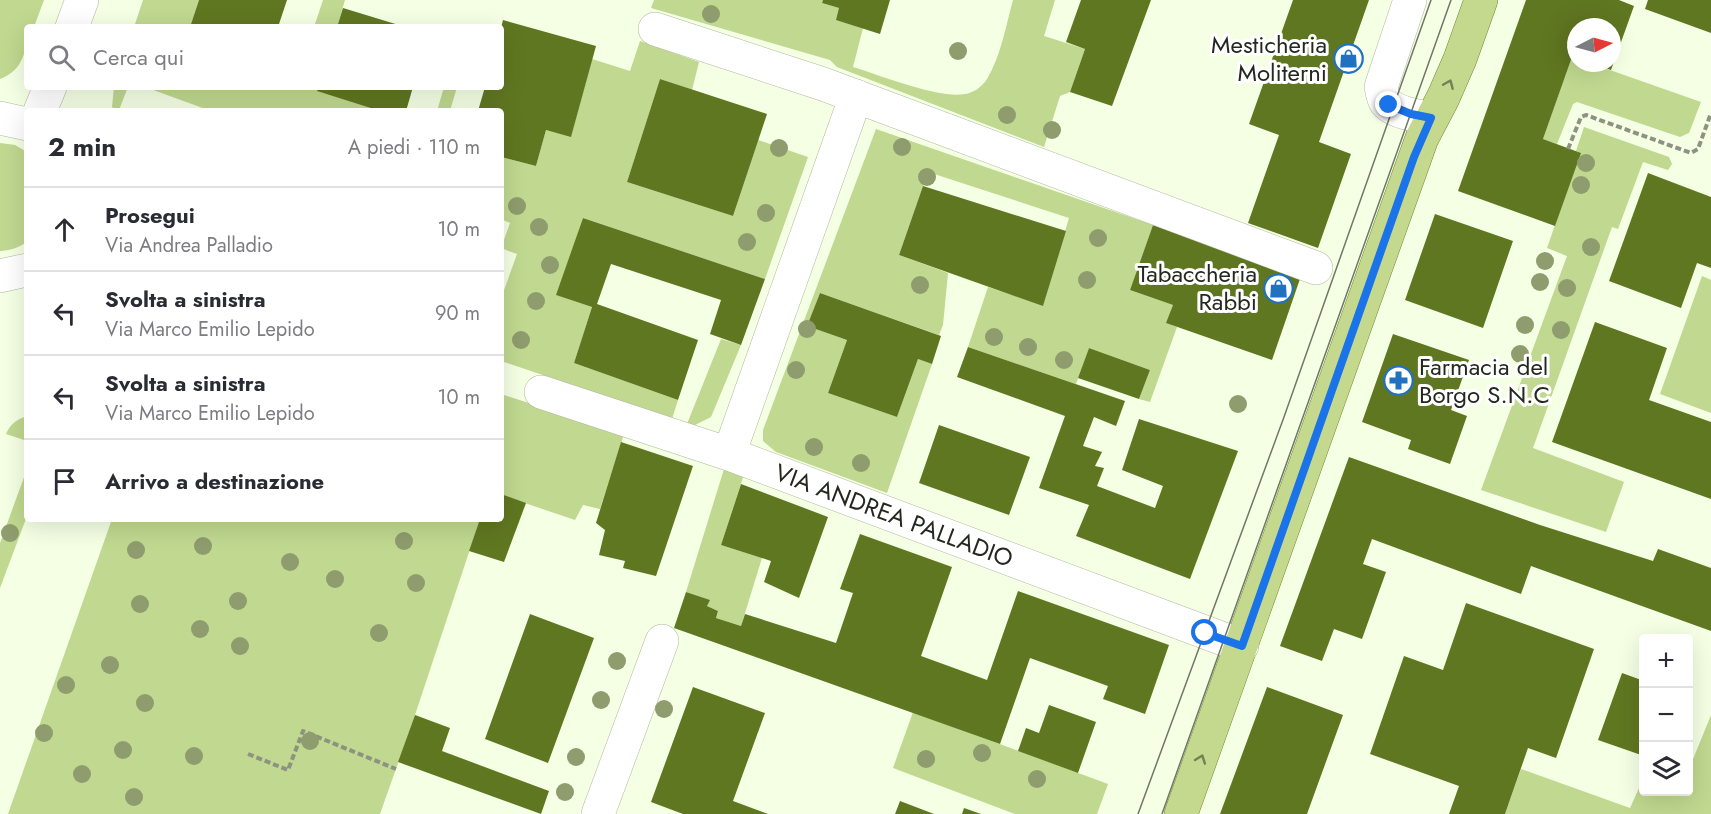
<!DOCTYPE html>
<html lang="it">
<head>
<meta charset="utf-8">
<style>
  :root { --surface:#fff; --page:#f2f2f3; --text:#2b2b33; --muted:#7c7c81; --line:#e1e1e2 }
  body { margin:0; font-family:Jost,sans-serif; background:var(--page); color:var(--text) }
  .controls { position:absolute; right:18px; bottom:18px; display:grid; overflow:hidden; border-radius:6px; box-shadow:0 6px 24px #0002 }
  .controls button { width:54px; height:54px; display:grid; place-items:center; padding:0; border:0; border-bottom:2px solid var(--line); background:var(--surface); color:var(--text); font:30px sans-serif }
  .compass { position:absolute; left:1567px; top:18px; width:54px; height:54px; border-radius:50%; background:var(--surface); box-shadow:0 6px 24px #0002; rotate:84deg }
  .stop { position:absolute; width:18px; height:18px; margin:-14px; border:4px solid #1a73e8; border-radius:50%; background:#fff }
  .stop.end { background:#1a73e8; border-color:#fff; box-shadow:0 2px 6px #0008 }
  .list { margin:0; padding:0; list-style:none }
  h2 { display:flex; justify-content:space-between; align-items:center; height:78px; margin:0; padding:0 24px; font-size:26px }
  h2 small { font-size:20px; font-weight:400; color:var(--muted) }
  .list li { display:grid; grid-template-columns:39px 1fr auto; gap:18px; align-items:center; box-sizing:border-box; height:84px; padding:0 24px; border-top:2px solid var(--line) }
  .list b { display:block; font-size:22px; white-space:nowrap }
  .list p { margin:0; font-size:20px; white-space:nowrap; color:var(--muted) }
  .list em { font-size:20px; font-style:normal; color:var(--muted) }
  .icon { flex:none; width:33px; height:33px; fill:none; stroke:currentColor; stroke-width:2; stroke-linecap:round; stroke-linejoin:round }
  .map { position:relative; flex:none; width:1711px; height:814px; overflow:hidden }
  .search { position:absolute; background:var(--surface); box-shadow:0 6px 24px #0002; left:24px; top:24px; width:480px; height:66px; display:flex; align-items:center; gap:15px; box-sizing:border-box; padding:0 21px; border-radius:6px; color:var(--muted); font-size:22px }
  .panel { position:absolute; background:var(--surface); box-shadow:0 6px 24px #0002; left:24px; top:108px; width:480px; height:414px; border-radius:6px }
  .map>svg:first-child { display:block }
  .green { fill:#c0d890 }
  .building { fill:#607721 }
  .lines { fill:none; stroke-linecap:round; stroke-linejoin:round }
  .minor-casing { stroke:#b0b9a0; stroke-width:34 }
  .major-casing { stroke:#738b35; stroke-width:34 }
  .path { stroke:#8d9381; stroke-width:4; stroke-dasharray:6 3; stroke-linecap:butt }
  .minor { stroke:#fff; stroke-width:33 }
  .major { stroke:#c4d98d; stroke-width:33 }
  .tram { stroke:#717667; stroke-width:1.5 }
  .tree { fill:#8f9c6d }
  .oneway { stroke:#748056 }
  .route { stroke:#1a73e8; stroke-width:8 }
  .labels { text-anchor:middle; stroke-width:6; stroke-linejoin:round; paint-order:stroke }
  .poi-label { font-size:24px; fill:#25281f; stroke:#fff; text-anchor:end }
  .street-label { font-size:24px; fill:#25281f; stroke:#fff }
</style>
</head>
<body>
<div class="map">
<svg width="1711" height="814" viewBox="0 0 1711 814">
  <rect width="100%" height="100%" fill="#f5ffe4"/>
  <path class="green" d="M 0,0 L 44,0 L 34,27 L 27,27 C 27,49 24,70 0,79 Z
    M 143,0 L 199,0 L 190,27 L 134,27 Z
    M 323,0 L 345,0 L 337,27 L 314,27 Z
    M 654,0 L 823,0 L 822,3 L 839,8 L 863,28 L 853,67 C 880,75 938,99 965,94 C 973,93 982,87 987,79 C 1001,56 1006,25 1013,0 L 1055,0 L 1044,36 L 1085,49 L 1070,92 L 1060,96 L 1044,147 L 837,67 L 830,60 L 651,8 Z
    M 640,41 L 699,62 L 692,90 L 660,79 L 627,182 L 733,216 L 758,140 L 808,157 L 765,279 L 583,218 L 557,295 L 592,307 L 574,363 L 678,400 L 672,419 L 501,361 L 501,292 L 503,293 L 517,254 L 501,248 L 510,223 L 501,219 L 501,157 L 536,166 L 546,130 L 571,136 L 592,59 L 630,71 Z
    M 1572,57 L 1576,58 L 1576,63 L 1590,63 L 1701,102 L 1689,133 L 1680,137 L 1577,102 L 1573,104 L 1557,144 L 1543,139 Z
    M 114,87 L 128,87 L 119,110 L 117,111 L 112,107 Z
    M 145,87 L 319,87 L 318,91 L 380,111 L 211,111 Z
    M 444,87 L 457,87 L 450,111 L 437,111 Z
    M 1584,127 L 1669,157 L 1672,164 L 1668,170 L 1643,162 L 1618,229 L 1612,227 L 1533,448 L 1624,482 L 1606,532 L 1481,490 L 1567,256 L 1547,248 L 1580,153 L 1576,151 Z
    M 876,129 L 1153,225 L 1130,290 L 1173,305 L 1167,323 L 1177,327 L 1150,402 L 1139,399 L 1150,370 L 1089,348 L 1076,384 L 968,347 L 988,287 L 1043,305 L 1069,218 L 928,172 L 899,255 L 948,273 L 943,325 L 939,335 L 820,293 L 807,326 L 847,340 L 828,393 L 897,417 L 918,359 L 932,364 L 887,493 L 776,452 L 763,441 L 763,430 Z
    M 0,143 L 15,145 L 27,152 L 27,242 C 20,247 9,251 0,251 Z
    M 1702,276 L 1711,280 L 1711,413 L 1660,394 Z
    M 721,339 L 741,345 L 711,417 L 693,426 L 687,424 Z
    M 501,394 L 624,434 L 600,509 L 583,505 L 575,520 L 501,495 Z
    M 27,416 L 27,441 L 6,434 C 10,424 17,419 27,416 Z
    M 27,469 L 27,516 L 0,588 L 0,543 Z
    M 724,469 L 743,477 L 721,545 L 762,558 L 741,626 L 716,618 L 718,611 L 707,606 L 709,600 L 686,592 Z
    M 112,519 L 480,519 L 415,715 L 380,814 L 8,814 Z
    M 913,712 L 1108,784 L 1097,814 L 1015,814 L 893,768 Z
    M 1711,715 L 1711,814 L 1505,814 L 1521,769 L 1630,808 L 1643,779 L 1644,792 L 1688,792 L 1689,769 Z"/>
  <path class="building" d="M 199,0 L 287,0 L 278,27 L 190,27 Z
    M 823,0 L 890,0 L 880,34 L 836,20 L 839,8 L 822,3 Z
    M 1081,0 L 1151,0 L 1112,106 L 1070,92 L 1085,49 L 1066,42 Z
    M 1293,0 L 1369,0 L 1319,142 L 1351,154 L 1318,248 L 1248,223 L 1279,135 L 1249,124 Z
    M 1526,0 L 1619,0 L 1634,6 L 1611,70 L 1591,63 L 1612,63 L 1612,27 L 1576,27 L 1576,58 L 1572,57 L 1543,139 L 1581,153 L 1555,226 L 1458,191 Z
    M 1648,0 L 1711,0 L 1711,33 L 1645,9 Z
    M 343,8 L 402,26 L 402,27 L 337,27 Z
    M 503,20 L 596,46 L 571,137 L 546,130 L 536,166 L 501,157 L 501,111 L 478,111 L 485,87 L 501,87 L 501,28 Z
    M 660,79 L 767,114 L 733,216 L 627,182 Z
    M 319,87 L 413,87 L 406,111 L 380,111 L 317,91 Z
    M 1648,173 L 1711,197 L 1711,268 L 1697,263 L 1681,308 L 1609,281 Z
    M 923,186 L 1066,231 L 1043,306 L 899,255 Z
    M 1435,214 L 1513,241 L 1483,328 L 1405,300 Z
    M 583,218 L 765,279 L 741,345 L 710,334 L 721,300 L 611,264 L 597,304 L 698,340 L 678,400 L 574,363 L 592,307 L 556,295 Z
    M 1153,225 L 1301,276 L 1272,360 L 1166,323 L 1173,305 L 1130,290 Z
    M 820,293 L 941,336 L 932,364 L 918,359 L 897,417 L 828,393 L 847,340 L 807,326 Z
    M 1595,322 L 1667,348 L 1649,400 L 1711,422 L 1711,499 L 1552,442 Z
    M 1393,334 L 1469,360 L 1451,410 L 1467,416 L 1450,464 L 1408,449 L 1411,440 L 1362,422 Z
    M 968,347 L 1125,401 L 1116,426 L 1094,417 L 1083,446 L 1102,452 L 1095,466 L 1104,468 L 1097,486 L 1155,508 L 1163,486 L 1122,470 L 1139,419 L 1238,451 L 1190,579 L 1076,536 L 1089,505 L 1039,488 L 1065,416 L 957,377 Z
    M 1089,348 L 1150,370 L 1139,399 L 1078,378 Z
    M 939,425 L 1030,457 L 1009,515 L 919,483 Z
    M 621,442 L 693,466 L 656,576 L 623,568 L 625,561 L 599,555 L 605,530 L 596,523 Z
    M 1349,457 L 1540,525 L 1653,561 L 1658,549 L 1711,568 L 1711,631 L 1531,566 L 1521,594 L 1372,539 L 1363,564 L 1386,572 L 1362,639 L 1334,629 L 1322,661 L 1280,646 Z
    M 741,484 L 828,517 L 799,598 L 764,582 L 771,561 L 721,545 Z
    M 501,494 L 526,503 L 504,562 L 469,551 L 480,519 L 501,519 Z
    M 860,534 L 952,567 L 921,656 L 987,680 L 1018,591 L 1169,645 L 1145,714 L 1103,699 L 1108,686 L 1030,658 L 1000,744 L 674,628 L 686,592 L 710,600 L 707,606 L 718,611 L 716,618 L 741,626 L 745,614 L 836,643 L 853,593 L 840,589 Z
    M 1466,603 L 1594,649 L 1556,758 L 1528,748 L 1505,814 L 1449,814 L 1459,786 L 1370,754 L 1404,656 L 1443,670 Z
    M 530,614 L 594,638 L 548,763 L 485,739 Z
    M 1622,673 L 1644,681 L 1644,756 L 1598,740 Z
    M 693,687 L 765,713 L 733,801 L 768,814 L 683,814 L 651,802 Z
    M 1267,687 L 1343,715 L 1307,814 L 1220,814 Z
    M 1049,705 L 1096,722 L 1078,773 L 1018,751 L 1026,728 L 1039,733 Z
    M 415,715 L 450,728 L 442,751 L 549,791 L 541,814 L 398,762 Z
    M 900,801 L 934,814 L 895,814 Z
    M 964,808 L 981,814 L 962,814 Z"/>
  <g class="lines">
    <defs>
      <g id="minor">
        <path d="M 1410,0 L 1381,87 C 1382,91 1383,98 1385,101 C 1392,112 1420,117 1431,118"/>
        <path d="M 72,27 L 82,0"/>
        <path d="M 655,29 L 823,84 L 1316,268"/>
        <path d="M 40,111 L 50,87"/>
        <path d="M 0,118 L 27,124"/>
        <path d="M 0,276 L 27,270"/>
        <path id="s1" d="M 541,392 L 729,454 L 1242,646"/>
        <path d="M 729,454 L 856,96"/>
        <path d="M 598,814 L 662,641"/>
      </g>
      <path id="major" d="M 1181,814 L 1422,138 L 1443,98 L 1460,59 L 1481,0"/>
    </defs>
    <use href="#minor" class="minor-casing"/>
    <use href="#major" class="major-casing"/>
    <path class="path" d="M 1568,149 L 1581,117 L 1586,115 L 1691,153 L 1698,149 L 1711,113
      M 248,754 L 288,770 L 303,731 L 396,769"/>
    <use href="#minor" class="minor"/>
    <use href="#major" class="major"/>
    <path class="tram" d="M 1138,814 L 1284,417 L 1431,0
      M 1162,814 L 1451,0"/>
  </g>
  <g class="tree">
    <circle cx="711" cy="14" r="9"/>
    <circle cx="958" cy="51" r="9"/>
    <circle cx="1007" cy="115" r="9"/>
    <circle cx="1052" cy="130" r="9"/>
    <circle cx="902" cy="147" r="9"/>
    <circle cx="779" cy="148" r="9"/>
    <circle cx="1586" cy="163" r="9"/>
    <circle cx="927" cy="177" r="9"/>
    <circle cx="1581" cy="185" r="9"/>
    <circle cx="517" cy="206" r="9"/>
    <circle cx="766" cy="213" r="9"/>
    <circle cx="539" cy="227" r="9"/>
    <circle cx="1098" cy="238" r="9"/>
    <circle cx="747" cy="242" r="9"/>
    <circle cx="1591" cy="247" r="9"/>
    <circle cx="1545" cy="261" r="9"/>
    <circle cx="550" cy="265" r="9"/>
    <circle cx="1087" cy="280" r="9"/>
    <circle cx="1540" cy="282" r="9"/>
    <circle cx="920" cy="285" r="9"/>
    <circle cx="1567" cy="288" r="9"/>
    <circle cx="536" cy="301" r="9"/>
    <circle cx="1525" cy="325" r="9"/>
    <circle cx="807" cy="329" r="9"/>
    <circle cx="1561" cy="330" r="9"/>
    <circle cx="994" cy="337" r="9"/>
    <circle cx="521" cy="340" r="9"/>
    <circle cx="1028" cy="347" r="9"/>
    <circle cx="1520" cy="354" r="9"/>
    <circle cx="1064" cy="360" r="9"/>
    <circle cx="796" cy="370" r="9"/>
    <circle cx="1238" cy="404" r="9"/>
    <circle cx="814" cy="447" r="9"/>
    <circle cx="861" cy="463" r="9"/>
    <circle cx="10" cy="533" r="9"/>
    <circle cx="404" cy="541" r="9"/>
    <circle cx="203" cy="546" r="9"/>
    <circle cx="136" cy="550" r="9"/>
    <circle cx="290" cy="562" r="9"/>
    <circle cx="335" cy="579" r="9"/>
    <circle cx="416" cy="583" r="9"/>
    <circle cx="238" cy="601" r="9"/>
    <circle cx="140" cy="604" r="9"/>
    <circle cx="200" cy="629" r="9"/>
    <circle cx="379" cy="633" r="9"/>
    <circle cx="240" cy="646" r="9"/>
    <circle cx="617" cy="661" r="9"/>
    <circle cx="110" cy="665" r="9"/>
    <circle cx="66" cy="685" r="9"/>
    <circle cx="601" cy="700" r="9"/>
    <circle cx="145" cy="703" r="9"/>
    <circle cx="664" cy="709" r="9"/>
    <circle cx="44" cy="733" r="9"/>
    <circle cx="310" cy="741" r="9"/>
    <circle cx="123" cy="750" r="9"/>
    <circle cx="982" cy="753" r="9"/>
    <circle cx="194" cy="756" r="9"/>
    <circle cx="576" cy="757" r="9"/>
    <circle cx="926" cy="759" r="9"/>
    <circle cx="82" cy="774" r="9"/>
    <circle cx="1037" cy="779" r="9"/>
    <circle cx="565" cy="792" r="9"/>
    <circle cx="134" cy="797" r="9"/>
  </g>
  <defs><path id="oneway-chevron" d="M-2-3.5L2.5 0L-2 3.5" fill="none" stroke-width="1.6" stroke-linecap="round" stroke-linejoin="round" transform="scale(1.5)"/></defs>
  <g class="oneway">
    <use href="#oneway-chevron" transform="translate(1449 84) rotate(-67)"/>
    <use href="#oneway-chevron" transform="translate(1201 759) rotate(-70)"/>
  </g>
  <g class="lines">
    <path class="route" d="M 1205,633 L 1242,646 L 1414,157 L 1431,118 L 1411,114 L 1389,105"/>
  </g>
  <defs>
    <symbol id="shop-ring" viewBox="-11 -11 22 22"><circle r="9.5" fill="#fff" stroke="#2072c0" stroke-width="1.5"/><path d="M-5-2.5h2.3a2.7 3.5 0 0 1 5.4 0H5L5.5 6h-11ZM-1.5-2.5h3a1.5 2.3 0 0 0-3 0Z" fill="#2072c0"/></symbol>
    <symbol id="pharmacy-ring" viewBox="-11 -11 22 22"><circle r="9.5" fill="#fff" stroke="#2072c0" stroke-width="1.5"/><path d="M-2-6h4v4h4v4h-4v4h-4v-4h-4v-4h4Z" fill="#2072c0"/></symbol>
  </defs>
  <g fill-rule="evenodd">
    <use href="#shop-ring" x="1332" y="42" width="33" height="33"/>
    <use href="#shop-ring" x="1262" y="272" width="33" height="33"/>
    <use href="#pharmacy-ring" x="1382" y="364" width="33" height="33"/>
  </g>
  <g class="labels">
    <g class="poi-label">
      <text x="1327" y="53">Mesticheria<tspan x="1327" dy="28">Moliterni</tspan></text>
      <text x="1257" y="282">Tabaccheria<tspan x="1257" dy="28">Rabbi</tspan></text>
      <text x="1419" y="375" text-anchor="start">Farmacia del<tspan x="1419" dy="28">Borgo S.N.C</tspan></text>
    </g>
    <g class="street-label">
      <text dy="8" stroke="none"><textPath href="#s1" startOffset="374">VIA ANDREA PALLADIO</textPath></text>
    </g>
  </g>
</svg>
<div class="controls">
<button>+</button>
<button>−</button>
<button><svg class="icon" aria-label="layers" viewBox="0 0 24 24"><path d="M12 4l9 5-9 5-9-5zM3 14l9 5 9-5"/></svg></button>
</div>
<svg class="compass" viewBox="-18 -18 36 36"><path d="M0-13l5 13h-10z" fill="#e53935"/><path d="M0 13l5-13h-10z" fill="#7c7c81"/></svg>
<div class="stop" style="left:1205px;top:633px"></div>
<div class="stop end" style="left:1389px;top:105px"></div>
<div class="search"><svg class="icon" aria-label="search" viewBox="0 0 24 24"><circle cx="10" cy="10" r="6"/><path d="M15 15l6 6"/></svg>Cerca qui</div>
<section class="panel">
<h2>2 min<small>A piedi · 110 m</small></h2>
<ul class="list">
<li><svg class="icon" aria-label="ahead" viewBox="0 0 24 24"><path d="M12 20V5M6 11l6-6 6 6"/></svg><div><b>Prosegui</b><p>Via Andrea Palladio</p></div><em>10 m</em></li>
<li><svg class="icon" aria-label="left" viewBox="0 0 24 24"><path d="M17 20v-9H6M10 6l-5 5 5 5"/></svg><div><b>Svolta a sinistra</b><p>Via Marco Emilio Lepido</p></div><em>90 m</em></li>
<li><svg class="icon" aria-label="left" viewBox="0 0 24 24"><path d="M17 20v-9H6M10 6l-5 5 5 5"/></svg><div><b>Svolta a sinistra</b><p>Via Marco Emilio Lepido</p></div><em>10 m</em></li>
<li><svg class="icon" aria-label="arrive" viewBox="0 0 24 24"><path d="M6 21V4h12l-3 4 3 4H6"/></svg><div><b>Arrivo a destinazione</b></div></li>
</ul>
</section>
</div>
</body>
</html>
